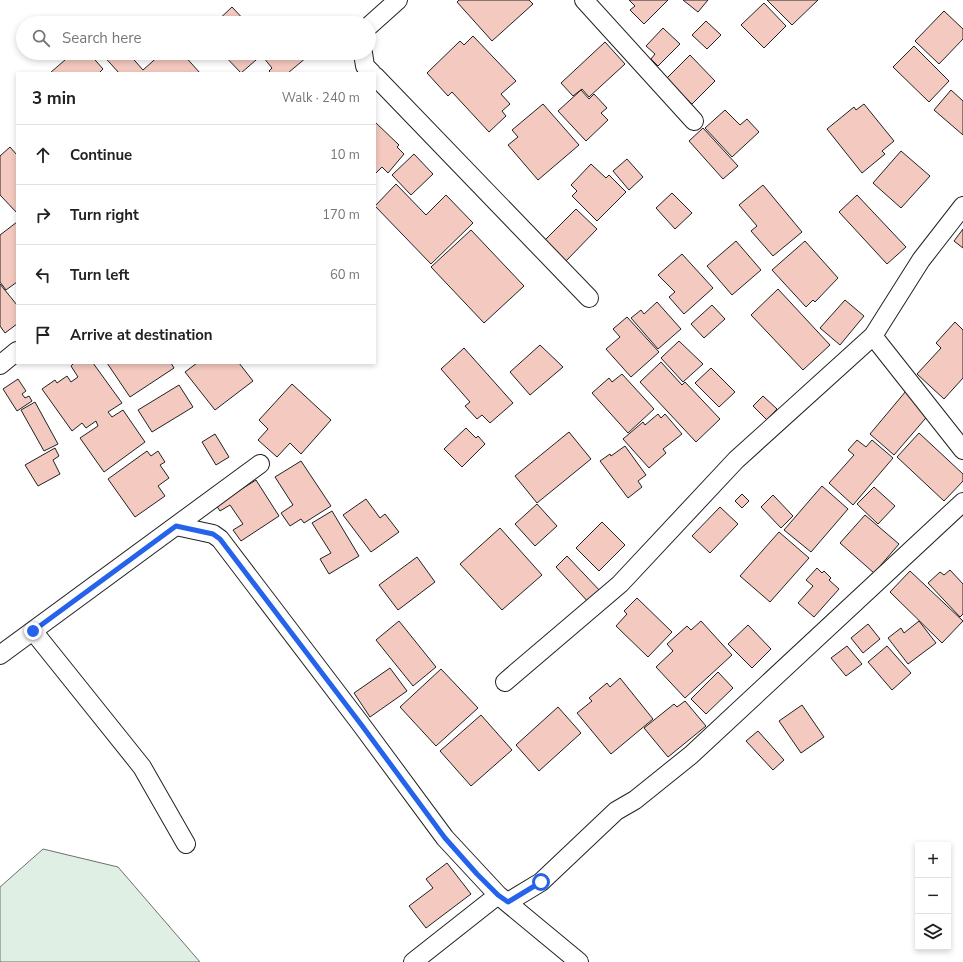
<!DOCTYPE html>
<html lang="en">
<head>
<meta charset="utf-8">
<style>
  :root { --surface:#fff; --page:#f2f2f2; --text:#222; --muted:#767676; --line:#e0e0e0 }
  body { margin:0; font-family:"Nunito Sans",sans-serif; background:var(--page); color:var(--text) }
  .controls { position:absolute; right:12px; bottom:12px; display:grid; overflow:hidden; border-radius:0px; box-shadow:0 2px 6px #0003 }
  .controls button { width:36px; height:36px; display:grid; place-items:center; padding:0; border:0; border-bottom:1px solid var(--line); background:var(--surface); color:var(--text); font:20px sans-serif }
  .stop { position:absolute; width:12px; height:12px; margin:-9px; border:3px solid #2563eb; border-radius:50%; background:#fff }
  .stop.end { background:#2563eb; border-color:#fff; box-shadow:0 1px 4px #0008 }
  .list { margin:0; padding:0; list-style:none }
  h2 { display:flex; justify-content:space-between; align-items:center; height:52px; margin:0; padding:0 16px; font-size:17px }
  h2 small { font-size:13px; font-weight:400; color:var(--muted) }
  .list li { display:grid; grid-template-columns:26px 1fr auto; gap:12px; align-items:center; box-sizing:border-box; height:60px; padding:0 16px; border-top:1px solid var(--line) }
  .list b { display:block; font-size:15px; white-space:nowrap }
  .list em { font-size:13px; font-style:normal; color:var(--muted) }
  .icon { flex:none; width:22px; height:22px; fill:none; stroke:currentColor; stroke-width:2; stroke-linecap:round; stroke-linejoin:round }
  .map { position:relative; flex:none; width:963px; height:962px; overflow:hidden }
  .search { position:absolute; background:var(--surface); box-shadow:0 2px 6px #0003; left:16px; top:16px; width:360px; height:44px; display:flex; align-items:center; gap:10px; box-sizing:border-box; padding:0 14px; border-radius:22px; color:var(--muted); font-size:15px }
  .panel { position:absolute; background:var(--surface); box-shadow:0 2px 6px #0003; left:16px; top:72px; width:360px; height:292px; border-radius:0px }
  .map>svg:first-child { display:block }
  .green { fill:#e0efe3; stroke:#6f6f6f }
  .building { fill:#f3c9c0; stroke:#222 }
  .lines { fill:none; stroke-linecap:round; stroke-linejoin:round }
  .street-casing { stroke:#222; stroke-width:20 }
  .street { stroke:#fff; stroke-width:18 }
  .route { stroke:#2563eb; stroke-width:5 }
</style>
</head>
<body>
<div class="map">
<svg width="963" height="962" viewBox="0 0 963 962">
  <rect width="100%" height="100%" fill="#fff"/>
  <path class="green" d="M 43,849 L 118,867 L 200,962 L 0,962 L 0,887 Z"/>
  <path class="building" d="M 459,0 L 529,0 L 533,4 L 492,41 L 457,2 Z
    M 629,0 L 668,0 L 644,24 L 630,10 L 635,6 Z
    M 683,0 L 708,0 L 698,12 Z
    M 767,0 L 818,0 L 792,25 Z
    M 764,3 L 786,26 L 764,48 L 741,25 Z
    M 232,7 L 247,23 L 215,23 Z
    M 944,11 L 963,29 L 963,39 L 939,64 L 915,41 Z
    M 706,21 L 721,35 L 707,49 L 692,35 Z
    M 663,28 L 680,44 L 658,66 L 651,59 L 655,54 L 646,46 Z
    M 473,36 L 516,81 L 501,94 L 510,104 L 502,111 L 506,116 L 489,132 L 452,92 L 448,96 L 427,73 L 460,41 L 464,45 Z
    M 605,42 L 625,64 L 589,97 L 582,89 L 573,96 L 561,83 Z
    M 914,46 L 949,81 L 929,102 L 893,67 Z
    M 73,53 L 89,53 L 103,69 L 99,73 L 50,73 Z
    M 101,53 L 128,53 L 143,70 L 162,53 L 182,53 L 200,73 L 119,73 Z
    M 222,53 L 263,53 L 263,54 L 241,73 Z
    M 268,53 L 303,53 L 307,57 L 288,73 L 271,73 L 269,71 L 272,68 L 263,57 Z
    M 690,55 L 715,81 L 692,104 L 666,79 Z
    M 581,90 L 589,99 L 594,94 L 607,108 L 601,113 L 608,120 L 586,141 L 558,111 Z
    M 951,90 L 963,101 L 963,135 L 934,110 Z
    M 543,104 L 579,145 L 538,180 L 508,145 L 518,137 L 512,130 Z
    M 864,104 L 894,141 L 882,151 L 885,154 L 862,173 L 827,129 L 854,107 L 856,110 Z
    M 725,110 L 740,125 L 747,119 L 759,132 L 732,157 L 705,128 Z
    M 375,122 L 399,145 L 397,147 L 404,154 L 388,173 L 382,167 L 375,174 Z
    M 703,128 L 738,166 L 723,179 L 689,141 Z
    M 10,147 L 17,155 L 17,213 L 0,195 L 0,156 Z
    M 901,151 L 930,176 L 901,208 L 873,183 Z
    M 414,154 L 433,174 L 411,195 L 392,175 Z
    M 627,159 L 643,177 L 629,190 L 613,171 Z
    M 591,164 L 606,178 L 609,175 L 626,192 L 597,221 L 572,196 L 577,191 L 571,185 Z
    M 396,184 L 426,215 L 446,195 L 473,223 L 431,264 L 375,206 Z
    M 763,185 L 802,232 L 773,256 L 751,231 L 757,226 L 739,205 Z
    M 672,193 L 692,213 L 675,229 L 656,208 Z
    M 857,195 L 906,247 L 887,264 L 839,212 Z
    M 576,209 L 597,229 L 566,261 L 545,240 Z
    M 17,222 L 17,282 L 6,290 L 0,282 L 0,235 Z
    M 963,229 L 963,248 L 954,241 Z
    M 471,230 L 524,286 L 484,323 L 431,267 Z
    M 736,241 L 761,270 L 732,295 L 707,266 Z
    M 805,241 L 838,278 L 815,302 L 813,300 L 806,307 L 772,270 Z
    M 682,254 L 713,288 L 684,314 L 669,297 L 675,292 L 658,275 Z
    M 0,284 L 17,305 L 17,324 L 5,333 L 0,326 Z
    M 778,289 L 830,345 L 803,370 L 751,315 Z
    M 845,300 L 864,316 L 840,345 L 820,328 Z
    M 657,302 L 681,329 L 658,349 L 631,318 L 641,310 L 644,314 Z
    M 712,305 L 725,319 L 704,338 L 691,324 Z
    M 627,317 L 659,352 L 631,377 L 606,349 L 620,337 L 613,329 Z
    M 955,322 L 963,330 L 963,378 L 944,399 L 917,374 L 941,348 L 936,343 Z
    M 679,341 L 703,364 L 683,382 L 661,358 Z
    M 540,345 L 563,367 L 530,395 L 510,372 Z
    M 464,348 L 513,403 L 490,423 L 482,415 L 477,419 L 465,406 L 470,402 L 441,369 Z
    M 661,362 L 682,385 L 685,382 L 720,419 L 696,442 L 640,382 Z
    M 74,363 L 93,363 L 122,403 L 108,412 L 112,417 L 123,410 L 145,442 L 104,472 L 80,438 L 98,426 L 96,421 L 86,428 L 82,423 L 72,431 L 42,389 L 55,380 L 57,383 L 67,376 L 71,382 L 78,377 L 71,366 Z
    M 107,363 L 171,363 L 174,368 L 130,397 Z
    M 197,363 L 239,363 L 253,381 L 215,410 L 185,372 Z
    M 711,368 L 735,392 L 719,407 L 695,383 Z
    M 622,374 L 654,409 L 628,433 L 592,393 L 609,378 L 612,382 Z
    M 18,379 L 26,391 L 22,394 L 25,398 L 29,396 L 32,401 L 17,411 L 3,389 Z
    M 292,384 L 331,420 L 301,454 L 290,443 L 277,457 L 258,440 L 268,429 L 259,420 Z
    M 179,385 L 193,407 L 152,432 L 138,410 Z
    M 906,391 L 931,412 L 894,455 L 870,434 Z
    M 763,396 L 777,409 L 767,420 L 753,406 Z
    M 35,402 L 58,444 L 44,451 L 21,410 Z
    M 658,414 L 661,418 L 665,414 L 682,434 L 663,449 L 666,453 L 649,468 L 623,439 L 643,422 L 645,425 Z
    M 466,428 L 476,438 L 478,436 L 485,444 L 462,467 L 444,449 Z
    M 569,432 L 591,459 L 537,503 L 515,476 Z
    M 919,433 L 963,474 L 963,481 L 944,501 L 897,457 Z
    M 215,434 L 229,457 L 216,465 L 202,442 Z
    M 857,440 L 866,447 L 872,440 L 893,458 L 853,505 L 829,483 L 854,455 L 848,450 Z
    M 625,446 L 646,475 L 638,481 L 642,487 L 628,498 L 600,461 L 610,454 L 611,456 Z
    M 55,448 L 59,456 L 53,460 L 60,474 L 38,486 L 25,465 Z
    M 147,451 L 151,456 L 158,451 L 165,462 L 160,465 L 169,478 L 158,486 L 165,496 L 135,517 L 108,479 Z
    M 301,461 L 331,506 L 304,523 L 301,519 L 290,526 L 281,513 L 293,505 L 275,477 Z
    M 256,480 L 279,516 L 241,541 L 233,530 L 243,524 L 230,505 L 220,511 L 216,505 Z
    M 822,486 L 848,509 L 811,552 L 784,530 Z
    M 874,487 L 895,506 L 878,524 L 857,504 Z
    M 742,494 L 749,501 L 742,508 L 735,501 Z
    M 773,495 L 793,516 L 781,528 L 761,507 Z
    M 366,499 L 380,518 L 385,514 L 399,532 L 371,552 L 343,515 Z
    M 537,504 L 557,526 L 535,546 L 515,524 Z
    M 720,507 L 738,524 L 710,553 L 692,536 Z
    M 332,511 L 359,556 L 329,574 L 320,559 L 331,553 L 312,523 Z
    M 865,515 L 899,544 L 874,573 L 840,543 Z
    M 602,522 L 625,545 L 599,571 L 576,548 Z
    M 500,528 L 542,575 L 502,610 L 460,564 Z
    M 779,532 L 809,558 L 770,602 L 740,576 Z
    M 567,556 L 602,593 L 590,604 L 556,567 Z
    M 417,557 L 435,582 L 398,610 L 379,585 Z
    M 817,568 L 822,573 L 824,571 L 831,578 L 829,580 L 839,589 L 814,617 L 798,603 L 813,586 L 806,580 Z
    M 950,570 L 963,584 L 963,614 L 960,617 L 928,583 L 940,572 L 944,575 Z
    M 910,571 L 963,621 L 942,643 L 890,592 Z
    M 637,598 L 672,632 L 648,657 L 616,626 L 627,614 L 624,611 Z
    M 399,621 L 436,667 L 413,686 L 376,640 Z
    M 701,621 L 732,655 L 685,698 L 656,667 L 673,651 L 667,644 L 687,626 L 691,630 Z
    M 919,621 L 936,643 L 908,664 L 888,638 L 901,628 L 904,633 Z
    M 868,624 L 880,639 L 863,653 L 851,638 Z
    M 748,625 L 771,649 L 752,668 L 728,644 Z
    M 847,646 L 862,664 L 846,676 L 831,658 Z
    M 887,646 L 911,673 L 892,690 L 868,662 Z
    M 390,668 L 407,691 L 370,717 L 354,693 Z
    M 441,669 L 478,708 L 436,746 L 400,707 Z
    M 718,672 L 733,688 L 706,714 L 691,699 Z
    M 620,678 L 653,719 L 611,754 L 577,713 L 592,701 L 589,698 L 607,683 L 610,687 Z
    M 685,701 L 706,726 L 668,757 L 644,728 L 674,704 L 677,707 Z
    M 802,705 L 824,737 L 801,753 L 779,721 Z
    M 558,707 L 581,733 L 539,771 L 516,745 Z
    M 481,715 L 512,750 L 471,786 L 440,751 Z
    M 758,731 L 784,760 L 773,770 L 746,741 Z
    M 447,863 L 471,894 L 426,928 L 409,906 L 433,888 L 426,879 Z"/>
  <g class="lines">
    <defs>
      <path id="street" d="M 584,0 L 694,121
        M 369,26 L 398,0
        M 363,53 L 365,66 L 372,73
        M 375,76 L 589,298
        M 873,336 L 963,450
        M 0,365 L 17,351
        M 176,526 L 213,534 L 220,539 L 360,723 L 445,838 L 498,895 L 579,962
        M 33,631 L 142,767 L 186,844
        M 0,655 L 260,464
        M 505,682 L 620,584 L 736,460 L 873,336 L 921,260 L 963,206
        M 508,902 L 541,882 L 616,811 L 635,800 L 691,755 L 963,502
        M 413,962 L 498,895"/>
    </defs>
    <use href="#street" class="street-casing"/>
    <use href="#street" class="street"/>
  </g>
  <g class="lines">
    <path class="route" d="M 33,631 L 176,526 L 213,534 L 220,539 L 360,723 L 445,838 L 477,874 L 498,895 L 508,902 L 541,882"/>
  </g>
</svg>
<div class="controls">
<button>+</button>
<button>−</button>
<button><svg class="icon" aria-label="layers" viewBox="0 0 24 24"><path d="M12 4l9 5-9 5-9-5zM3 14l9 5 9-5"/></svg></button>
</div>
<div class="stop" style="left:541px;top:882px"></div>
<div class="stop end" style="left:33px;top:631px"></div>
<div class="search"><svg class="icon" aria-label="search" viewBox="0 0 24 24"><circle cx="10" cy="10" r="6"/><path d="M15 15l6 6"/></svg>Search here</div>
<section class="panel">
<h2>3 min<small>Walk · 240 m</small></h2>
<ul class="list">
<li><svg class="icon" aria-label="ahead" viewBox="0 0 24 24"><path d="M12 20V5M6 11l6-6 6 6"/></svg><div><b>Continue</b></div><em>10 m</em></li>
<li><svg class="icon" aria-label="right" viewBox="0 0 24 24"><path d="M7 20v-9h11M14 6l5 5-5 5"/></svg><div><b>Turn right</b></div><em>170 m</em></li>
<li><svg class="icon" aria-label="left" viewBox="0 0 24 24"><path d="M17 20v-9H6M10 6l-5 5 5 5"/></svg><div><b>Turn left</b></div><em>60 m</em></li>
<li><svg class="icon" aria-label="arrive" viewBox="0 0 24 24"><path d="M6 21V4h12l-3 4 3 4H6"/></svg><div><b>Arrive at destination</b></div></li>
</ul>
</section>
</div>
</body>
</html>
